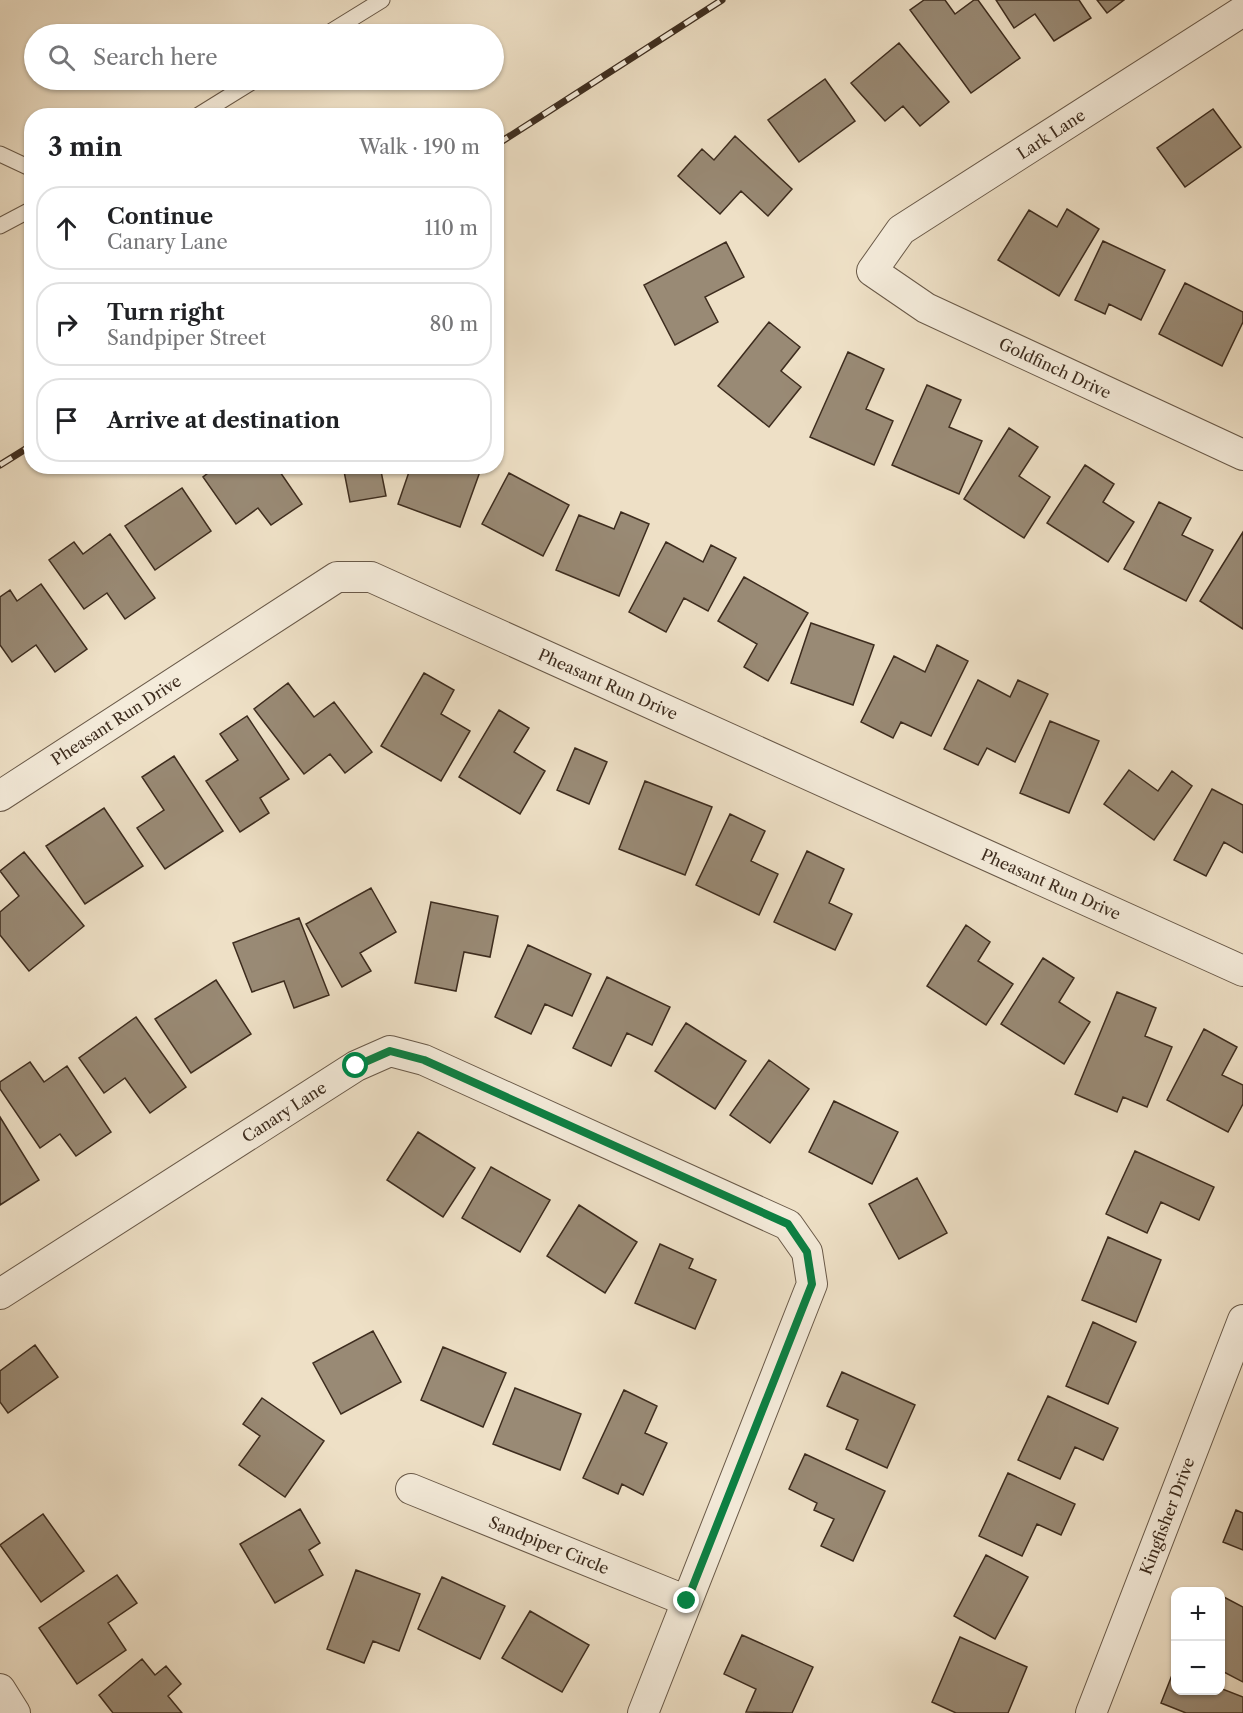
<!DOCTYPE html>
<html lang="en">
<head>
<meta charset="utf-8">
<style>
  :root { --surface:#fff; --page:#f6f6f6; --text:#202124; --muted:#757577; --line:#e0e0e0 }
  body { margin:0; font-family:"Libre Caslon Text",serif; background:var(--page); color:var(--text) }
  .controls { position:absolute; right:18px; bottom:18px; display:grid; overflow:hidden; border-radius:12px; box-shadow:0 2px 4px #0004 }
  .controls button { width:54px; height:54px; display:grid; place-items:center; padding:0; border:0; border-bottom:2px solid var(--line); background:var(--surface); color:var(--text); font:30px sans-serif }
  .stop { position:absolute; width:18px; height:18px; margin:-14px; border:4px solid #0b8043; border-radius:50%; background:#fff }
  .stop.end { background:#0b8043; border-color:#fff; box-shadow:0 2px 6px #0008 }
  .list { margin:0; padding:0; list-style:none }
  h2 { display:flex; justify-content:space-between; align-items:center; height:78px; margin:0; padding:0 24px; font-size:26px }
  h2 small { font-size:20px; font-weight:400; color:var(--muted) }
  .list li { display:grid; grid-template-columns:39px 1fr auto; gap:18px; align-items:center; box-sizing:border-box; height:84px; margin:0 12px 12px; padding:0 12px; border:2px solid var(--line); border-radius:24px }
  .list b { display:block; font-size:22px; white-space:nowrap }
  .list p { margin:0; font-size:20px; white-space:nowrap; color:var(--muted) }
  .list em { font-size:20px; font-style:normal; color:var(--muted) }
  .icon { flex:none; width:33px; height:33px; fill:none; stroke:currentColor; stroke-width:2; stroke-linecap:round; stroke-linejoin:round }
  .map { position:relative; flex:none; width:1243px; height:1713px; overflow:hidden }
  .search { position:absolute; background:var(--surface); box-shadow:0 2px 4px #0004; left:24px; top:24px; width:480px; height:66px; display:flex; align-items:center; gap:15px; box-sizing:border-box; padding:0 21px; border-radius:33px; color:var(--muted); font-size:22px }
  .panel { position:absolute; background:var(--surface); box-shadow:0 2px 4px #0004; left:24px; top:108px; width:480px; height:366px; border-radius:24px }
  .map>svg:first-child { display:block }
  .building { fill:#998a75; stroke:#3d2c1e; stroke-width:1.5 }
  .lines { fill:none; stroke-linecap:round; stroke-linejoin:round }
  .service-casing { stroke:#695948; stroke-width:17 }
  .minor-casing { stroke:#695948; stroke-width:32 }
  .service { stroke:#f4ebda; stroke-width:15 }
  .minor { stroke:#f4ebda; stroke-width:30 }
  .rail-casing { stroke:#3d2c1e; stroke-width:7 }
  .rail { stroke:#f4ebda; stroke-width:4.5; stroke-dasharray:14; stroke-linecap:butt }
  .route { stroke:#0b8043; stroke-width:8 }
  .labels { text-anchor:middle; stroke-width:4.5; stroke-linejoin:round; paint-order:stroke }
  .street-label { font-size:16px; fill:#3d2c1e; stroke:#f4ebda }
</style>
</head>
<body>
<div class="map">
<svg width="1243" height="1713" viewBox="0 0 1243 1713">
  <rect width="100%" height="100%" fill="#eee0c6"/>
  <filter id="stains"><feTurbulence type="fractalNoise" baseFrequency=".00333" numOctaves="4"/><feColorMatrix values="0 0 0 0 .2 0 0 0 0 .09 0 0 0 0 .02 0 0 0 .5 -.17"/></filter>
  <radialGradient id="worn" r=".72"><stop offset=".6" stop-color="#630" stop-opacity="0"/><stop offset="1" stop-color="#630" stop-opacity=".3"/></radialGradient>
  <path class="building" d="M 924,0 L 945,0 L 955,14 L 974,0 L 978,0 L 1020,58 L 971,93 L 910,10 Z
    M 996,0 L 1079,0 L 1091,18 L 1054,41 L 1035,14 L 1014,28 Z
    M 1097,0 L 1124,0 L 1107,13 Z
    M 899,43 L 949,102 L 920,126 L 903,106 L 885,121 L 851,83 Z
    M 825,79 L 855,121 L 799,162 L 768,120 Z
    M 1213,109 L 1241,147 L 1185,187 L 1157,148 Z
    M 735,136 L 792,189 L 768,216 L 741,191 L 720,214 L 678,176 L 702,149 L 714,160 Z
    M 1067,209 L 1099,229 L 1059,296 L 998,260 L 1029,210 L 1057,227 Z
    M 1103,241 L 1165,270 L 1141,320 L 1109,304 L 1105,314 L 1075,300 Z
    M 726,242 L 744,277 L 705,297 L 718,322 L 675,345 L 644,285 Z
    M 1185,283 L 1243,312 L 1243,322 L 1222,366 L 1159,334 Z
    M 769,322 L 800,347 L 781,371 L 801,387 L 769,427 L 718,386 Z
    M 848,352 L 884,369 L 866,409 L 893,421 L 874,465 L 810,437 Z
    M 927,385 L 961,400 L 949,427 L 982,441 L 959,494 L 892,465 Z
    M 1009,428 L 1038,447 L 1019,476 L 1050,497 L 1024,538 L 964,499 Z
    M 1085,465 L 1114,484 L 1103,502 L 1134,522 L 1108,562 L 1047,523 Z
    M 217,466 L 276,466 L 302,504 L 271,525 L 258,508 L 236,524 L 203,477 Z
    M 343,466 L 380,466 L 386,496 L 350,502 Z
    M 411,466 L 482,466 L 460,527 L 398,504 Z
    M 509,473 L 569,505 L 543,556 L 482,524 Z
    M 182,488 L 211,531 L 155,570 L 125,526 Z
    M 1159,502 L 1191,518 L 1182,535 L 1213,550 L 1186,601 L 1124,569 Z
    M 621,512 L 649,524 L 619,596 L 556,570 L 579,515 L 614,529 Z
    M 1243,532 L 1243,629 L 1200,601 Z
    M 110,534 L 155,598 L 125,619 L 107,593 L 84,609 L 49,560 L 74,542 L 83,554 Z
    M 666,542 L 703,562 L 711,545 L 736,558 L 708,611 L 684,598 L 666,632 L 629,612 Z
    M 744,577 L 808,613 L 768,681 L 744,667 L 757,644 L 718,621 Z
    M 41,584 L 87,649 L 55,672 L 36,645 L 12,662 L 0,645 L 0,597 L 10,590 L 17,601 Z
    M 811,623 L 874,645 L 853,705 L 791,683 Z
    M 937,645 L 968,661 L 931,736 L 901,722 L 893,738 L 861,722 L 894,656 L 925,672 Z
    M 424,673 L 454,690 L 441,714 L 470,731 L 441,781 L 381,746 Z
    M 978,680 L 1010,697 L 1018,680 L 1048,694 L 1015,762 L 987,748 L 978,765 L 944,749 Z
    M 288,683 L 314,717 L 334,702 L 372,752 L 345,773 L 330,754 L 304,774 L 254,709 Z
    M 499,710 L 529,728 L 514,752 L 545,771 L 520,814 L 459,777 Z
    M 247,716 L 289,779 L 260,798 L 269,813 L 240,832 L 206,781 L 238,760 L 220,734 Z
    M 1050,721 L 1099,741 L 1069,813 L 1020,793 Z
    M 575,748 L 607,762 L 589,804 L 557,790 Z
    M 174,756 L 223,831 L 165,869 L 137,828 L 164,810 L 142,777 Z
    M 1129,770 L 1158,791 L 1172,771 L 1192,786 L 1154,840 L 1104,804 Z
    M 645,781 L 712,807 L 685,875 L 619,849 Z
    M 1212,789 L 1243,805 L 1243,853 L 1224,842 L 1206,876 L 1174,860 Z
    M 104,808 L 143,866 L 85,904 L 46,846 Z
    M 730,814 L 765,831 L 751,861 L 778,874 L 759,915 L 696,885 Z
    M 807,851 L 844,869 L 829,903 L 852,914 L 835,950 L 774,922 Z
    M 24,852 L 84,926 L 29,971 L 0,935 L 0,912 L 19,896 L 0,871 Z
    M 371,888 L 396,932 L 360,953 L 371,971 L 342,987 L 306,924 Z
    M 431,902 L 498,916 L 490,957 L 464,952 L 456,991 L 415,983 Z
    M 299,918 L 329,995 L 294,1008 L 284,981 L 252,992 L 233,943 Z
    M 966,925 L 990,942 L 978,961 L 1013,984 L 986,1025 L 927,986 Z
    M 528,945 L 591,974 L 572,1016 L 545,1004 L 531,1034 L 495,1017 Z
    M 1043,958 L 1074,978 L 1059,1002 L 1090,1022 L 1064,1064 L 1001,1024 Z
    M 607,977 L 670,1007 L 652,1045 L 627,1033 L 611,1066 L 573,1048 Z
    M 216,980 L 251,1034 L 191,1073 L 155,1019 Z
    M 1117,992 L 1156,1008 L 1145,1036 L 1172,1047 L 1147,1107 L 1123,1097 L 1117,1112 L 1075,1094 Z
    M 136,1017 L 186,1087 L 150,1113 L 125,1078 L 104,1093 L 79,1058 Z
    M 686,1023 L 746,1061 L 715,1109 L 655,1071 Z
    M 1204,1029 L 1237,1047 L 1222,1075 L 1243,1085 L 1243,1104 L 1228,1132 L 1167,1100 Z
    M 769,1060 L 809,1089 L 770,1143 L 730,1115 Z
    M 30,1062 L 44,1082 L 67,1066 L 111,1132 L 76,1156 L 60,1134 L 40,1148 L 0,1089 L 0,1082 Z
    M 834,1101 L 898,1132 L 872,1184 L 809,1152 Z
    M 0,1117 L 39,1180 L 0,1205 Z
    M 418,1132 L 475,1168 L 443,1217 L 387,1180 Z
    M 1135,1151 L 1214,1187 L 1199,1220 L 1161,1202 L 1147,1233 L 1106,1214 Z
    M 491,1167 L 550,1200 L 520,1252 L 462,1218 Z
    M 917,1178 L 947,1233 L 899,1259 L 869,1204 Z
    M 579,1205 L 637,1242 L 605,1293 L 547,1256 Z
    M 1108,1237 L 1161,1260 L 1136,1322 L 1082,1300 Z
    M 660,1244 L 693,1259 L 689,1268 L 716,1280 L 695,1329 L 635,1303 Z
    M 1093,1322 L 1136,1342 L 1108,1404 L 1066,1386 Z
    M 373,1331 L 401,1382 L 341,1414 L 313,1363 Z
    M 35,1345 L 58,1377 L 8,1413 L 0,1402 L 0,1371 Z
    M 443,1347 L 506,1373 L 483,1427 L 421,1400 Z
    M 842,1372 L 915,1405 L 887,1468 L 846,1449 L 858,1420 L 827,1406 Z
    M 515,1388 L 581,1414 L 560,1470 L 493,1444 Z
    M 624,1390 L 657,1406 L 645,1433 L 667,1443 L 643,1495 L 622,1484 L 618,1494 L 583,1478 Z
    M 1048,1396 L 1118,1428 L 1103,1460 L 1075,1447 L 1060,1479 L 1018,1460 Z
    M 262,1398 L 324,1441 L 285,1497 L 239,1465 L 260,1436 L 243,1424 Z
    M 805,1454 L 885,1491 L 853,1561 L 821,1546 L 834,1519 L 814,1510 L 817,1503 L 789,1489 Z
    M 1008,1473 L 1075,1504 L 1061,1535 L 1037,1524 L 1022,1556 L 979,1536 Z
    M 300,1509 L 320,1543 L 309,1550 L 323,1575 L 275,1603 L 240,1544 Z
    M 1236,1510 L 1243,1513 L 1243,1550 L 1223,1542 Z
    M 43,1514 L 84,1571 L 41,1602 L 0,1545 Z
    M 986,1555 L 1028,1577 L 995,1639 L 954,1616 Z
    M 356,1570 L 420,1594 L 399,1651 L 373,1641 L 364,1663 L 327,1649 Z
    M 117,1575 L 137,1603 L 108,1623 L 126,1650 L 77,1684 L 39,1628 Z
    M 442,1577 L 505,1606 L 480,1659 L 418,1629 Z
    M 1220,1595 L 1243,1607 L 1243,1682 L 1220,1670 Z
    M 530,1611 L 589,1645 L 562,1692 L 502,1658 Z
    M 742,1635 L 813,1667 L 792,1713 L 746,1712 L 756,1689 L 724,1674 Z
    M 960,1637 L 1027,1667 L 1008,1713 L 956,1713 L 932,1702 Z
    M 142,1659 L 155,1675 L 166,1666 L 181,1684 L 168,1696 L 182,1713 L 113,1713 L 99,1695 Z
    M 1174,1670 L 1176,1670 L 1176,1690 L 1220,1690 L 1220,1688 L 1243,1697 L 1243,1713 L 1186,1713 L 1161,1703 Z"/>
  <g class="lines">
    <defs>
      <path id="service" d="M 327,34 L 382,0
        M 197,116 L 255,80
        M 0,154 L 32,169
        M 0,226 L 32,209"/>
      <path id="minor" d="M 1243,11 L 901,230 L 872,271 L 926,308 L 1243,455
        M 0,796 L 337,577 L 371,577 L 1243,971
        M 0,1294 L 356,1066 L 390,1051 L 424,1060 L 788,1225 L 807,1252 L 812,1284 L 643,1713
        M 411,1489 L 687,1601
        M 0,1689 L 15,1713
        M 1091,1713 L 1243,1320"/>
    </defs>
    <use href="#service" class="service-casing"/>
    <use href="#minor" class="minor-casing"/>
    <use href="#service" class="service"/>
    <use href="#minor" class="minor"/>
    <defs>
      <path id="rail" d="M 496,145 L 722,0
        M 0,465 L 32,445"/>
    </defs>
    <use href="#rail" class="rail-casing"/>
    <use href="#rail" class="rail"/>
  </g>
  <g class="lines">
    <path class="route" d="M 356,1066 L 390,1051 L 424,1060 L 788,1224 L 807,1252 L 812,1284 L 687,1601"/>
  </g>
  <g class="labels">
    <g class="street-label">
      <text transform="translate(1051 134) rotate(-33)" y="6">Lark Lane</text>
      <text transform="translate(1055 368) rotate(25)" y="6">Goldfinch Drive</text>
      <text transform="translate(608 684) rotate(24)" y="6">Pheasant Run Drive</text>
      <text transform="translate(116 720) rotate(-33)" y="6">Pheasant Run Drive</text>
      <text transform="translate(1051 884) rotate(24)" y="6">Pheasant Run Drive</text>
      <text transform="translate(284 1112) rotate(-33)" y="6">Canary Lane</text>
      <text transform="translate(1167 1516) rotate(-69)" y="6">Kingfisher Drive</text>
      <text transform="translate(549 1545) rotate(22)" y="6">Sandpiper Circle</text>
    </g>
  </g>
  <rect width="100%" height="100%" filter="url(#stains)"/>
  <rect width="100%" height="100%" fill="url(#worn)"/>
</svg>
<div class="controls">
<button>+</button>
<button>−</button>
</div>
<div class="stop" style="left:356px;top:1066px"></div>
<div class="stop end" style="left:687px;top:1601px"></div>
<div class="search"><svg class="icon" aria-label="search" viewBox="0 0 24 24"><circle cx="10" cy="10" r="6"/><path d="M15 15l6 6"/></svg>Search here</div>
<section class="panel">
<h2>3 min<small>Walk · 190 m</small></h2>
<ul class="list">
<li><svg class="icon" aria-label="ahead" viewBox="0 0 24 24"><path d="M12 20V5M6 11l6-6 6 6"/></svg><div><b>Continue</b><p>Canary Lane</p></div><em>110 m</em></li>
<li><svg class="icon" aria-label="right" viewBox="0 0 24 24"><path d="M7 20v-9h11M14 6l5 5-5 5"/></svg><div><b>Turn right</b><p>Sandpiper Street</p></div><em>80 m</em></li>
<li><svg class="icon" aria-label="arrive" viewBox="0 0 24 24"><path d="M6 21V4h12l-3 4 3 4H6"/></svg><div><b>Arrive at destination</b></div></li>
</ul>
</section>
</div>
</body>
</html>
